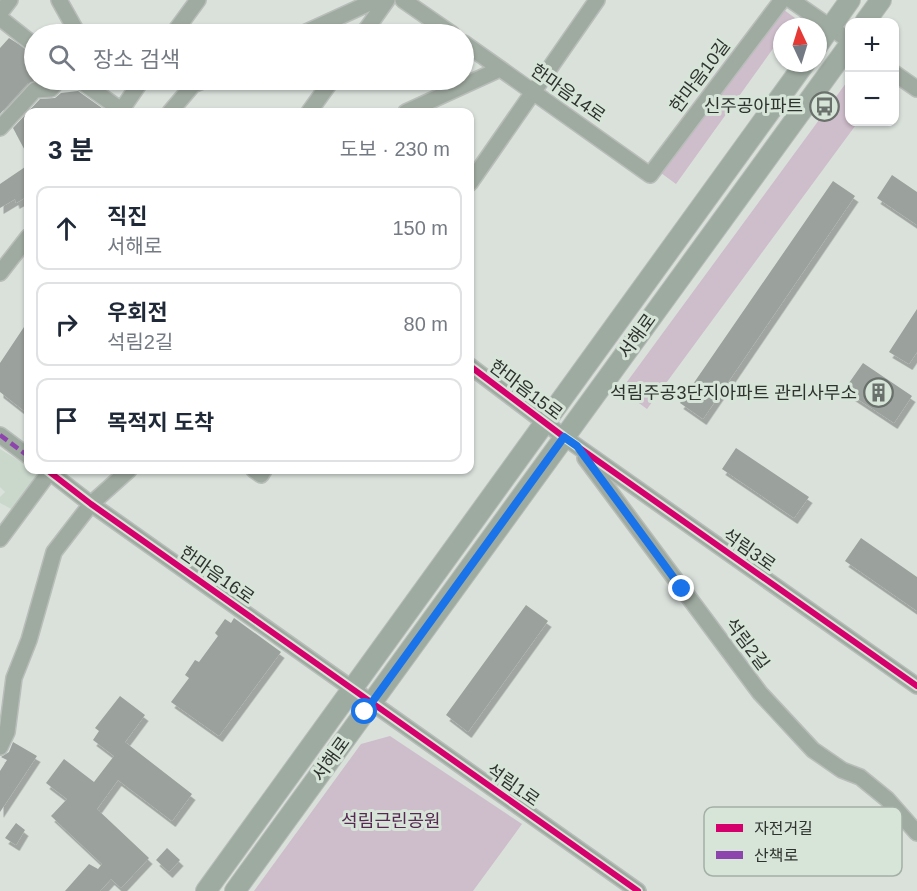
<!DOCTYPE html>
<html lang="ko">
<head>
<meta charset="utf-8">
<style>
  :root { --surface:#fff; --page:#f2f2f3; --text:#1f2937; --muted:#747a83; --line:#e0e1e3 }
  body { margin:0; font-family:Arial,"Noto Sans KR",sans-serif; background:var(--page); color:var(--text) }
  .controls { position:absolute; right:18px; top:18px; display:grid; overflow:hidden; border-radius:12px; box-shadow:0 2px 4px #0004 }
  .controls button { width:54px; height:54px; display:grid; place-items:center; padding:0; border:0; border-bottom:2px solid var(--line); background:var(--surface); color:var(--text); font:30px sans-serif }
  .compass { position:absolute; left:773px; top:18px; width:54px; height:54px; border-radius:50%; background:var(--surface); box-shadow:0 2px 4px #0004; rotate:356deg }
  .stop { position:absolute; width:18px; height:18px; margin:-14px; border:4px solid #1a73e8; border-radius:50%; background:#fff }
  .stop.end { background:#1a73e8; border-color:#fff; box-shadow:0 2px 6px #0008 }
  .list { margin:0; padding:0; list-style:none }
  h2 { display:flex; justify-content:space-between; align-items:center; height:78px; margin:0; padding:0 24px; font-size:26px }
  h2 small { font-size:20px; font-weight:400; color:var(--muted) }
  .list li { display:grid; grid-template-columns:39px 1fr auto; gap:18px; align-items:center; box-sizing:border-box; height:84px; margin:0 12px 12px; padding:0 12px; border:2px solid var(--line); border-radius:12px }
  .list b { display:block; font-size:22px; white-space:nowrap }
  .list p { margin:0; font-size:20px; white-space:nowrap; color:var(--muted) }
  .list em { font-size:20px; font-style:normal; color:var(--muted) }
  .icon { flex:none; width:33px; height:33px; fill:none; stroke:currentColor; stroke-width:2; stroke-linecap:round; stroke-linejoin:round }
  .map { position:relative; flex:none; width:917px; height:891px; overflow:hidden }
  .search { position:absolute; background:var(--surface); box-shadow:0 2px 4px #0004; left:24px; top:24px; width:450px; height:66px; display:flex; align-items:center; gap:15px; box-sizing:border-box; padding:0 21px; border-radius:33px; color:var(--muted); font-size:22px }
  .panel { position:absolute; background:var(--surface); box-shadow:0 2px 4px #0004; left:24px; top:108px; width:450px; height:366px; border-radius:12px }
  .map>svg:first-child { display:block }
  .built { fill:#cad8cc }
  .green { fill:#cebdcb }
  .building { fill:#9ba19c; filter:url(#shadow) }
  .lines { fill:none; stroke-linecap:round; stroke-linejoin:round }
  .minor-casing { stroke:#b8bdb9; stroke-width:18 }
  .major-casing { stroke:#b8bdb9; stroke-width:22 }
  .minor { stroke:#9faaa0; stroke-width:15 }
  .major { stroke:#9eaba1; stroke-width:20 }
  .quiet { stroke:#8e44ad; stroke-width:4.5; stroke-dasharray:9 4.5; stroke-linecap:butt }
  .cycleway-casing { stroke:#d7e4d8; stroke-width:10 }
  .cycleway { stroke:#d6006c; stroke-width:6 }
  .route { stroke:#1a73e8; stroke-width:8 }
  .labels { text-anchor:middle; stroke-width:6; stroke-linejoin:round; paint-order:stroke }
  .street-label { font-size:18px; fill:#2e332e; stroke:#d7e4d8 }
  .poi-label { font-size:18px; fill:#2e332e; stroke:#d7e4d8; text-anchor:end }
  .park-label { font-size:18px; fill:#582753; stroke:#d7e4d8 }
  .key { fill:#d7e4d8; stroke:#a4afa5; stroke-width:1.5 }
  .key-label { font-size:16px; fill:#2e332e }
</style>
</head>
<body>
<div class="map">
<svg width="917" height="891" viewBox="0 0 917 891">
  <defs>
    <filter id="shadow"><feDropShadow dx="3.5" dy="6" stdDeviation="0" flood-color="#0004"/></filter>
  </defs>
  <rect width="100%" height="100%" fill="#dae1db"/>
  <path class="built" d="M 0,449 L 28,466 L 28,470 L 43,475 L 19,513 L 0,503 L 0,497 L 5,492 L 0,487 Z"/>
  <path class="green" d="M 780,7 L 795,18 L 788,27 L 782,27 L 782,36 L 676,184 L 661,173 Z
    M 849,79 L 850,122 L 858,122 L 647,409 L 621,390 Z
    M 390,736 L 522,824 L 473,891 L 254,891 L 361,744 Z"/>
  <path class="building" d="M 9,38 L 34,54 L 34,80 L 46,80 L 28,83 L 0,114 L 0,48 Z
    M 78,91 L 102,108 L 98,112 L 28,112 L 28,156 L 13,128 L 40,99 L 55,98 L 61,93 Z
    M 28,165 L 28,196 L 16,203 L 15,199 L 0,208 L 0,184 Z
    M 892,175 L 917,192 L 917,225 L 877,198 Z
    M 833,181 L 855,196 L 703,419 L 680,403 Z
    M 917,309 L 917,352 L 909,364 L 889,352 Z
    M 28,321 L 28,414 L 0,392 L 0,363 Z
    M 863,363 L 912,396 L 894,423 L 844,390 Z
    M 736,448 L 809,497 L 794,518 L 722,469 Z
    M 861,538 L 917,577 L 917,611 L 845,561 Z
    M 526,605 L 548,621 L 468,732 L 446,715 Z
    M 234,618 L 281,652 L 219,736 L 171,702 L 189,678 L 185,675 L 195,660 L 199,662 L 218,636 L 215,633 L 225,619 L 231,623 Z
    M 120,696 L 145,715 L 125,742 L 192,794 L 172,821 L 118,780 L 97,809 L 149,858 L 121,888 L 111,879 L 100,891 L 65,891 L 89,864 L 98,869 L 102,864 L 51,816 L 67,799 L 46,783 L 64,759 L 94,782 L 114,756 L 93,740 L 99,731 L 95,728 Z
    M 13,742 L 37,756 L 0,812 L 0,771 L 7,760 L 1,757 L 9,752 Z
    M 16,823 L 25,830 L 16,845 L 5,838 Z
    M 167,848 L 180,860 L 169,872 L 156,860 Z"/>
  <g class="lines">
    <defs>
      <path id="minor" d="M 59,0 L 78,34
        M 403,0 L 452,34
        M 791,0 L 850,41
        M 0,13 L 10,0
        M 0,18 L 34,45
        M 173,34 L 198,0
        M 302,34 L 376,0
        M 363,34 L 387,0
        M 464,43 L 650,175 L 782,0
        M 894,73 L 917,89
        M 79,80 L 124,112
        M 120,112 L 142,80
        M 170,112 L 193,85 L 205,80
        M 309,112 L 332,80
        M 406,112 L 500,69
        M 0,128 L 35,90 L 51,89 L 58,80
        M 470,183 L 597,0
        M 0,273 L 28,237
        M 470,366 L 564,437 L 917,686
        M 0,435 L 28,456
        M 585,458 L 760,693 L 813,750 L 842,770 L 860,777 L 887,799 L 917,833
        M 47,470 L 91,504 L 638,891
        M 254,470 L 261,475 L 264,470
        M 0,539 L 51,470
        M 0,747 L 7,732 L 14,678 L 29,640 L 54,552 L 91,504 L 129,470"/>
      <path id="major" d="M 865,22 L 881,0
        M 818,45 L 850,0
        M 206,891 L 805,63
        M 235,891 L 850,44"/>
    </defs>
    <use href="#minor" class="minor-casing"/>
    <use href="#major" class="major-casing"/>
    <use href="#minor" class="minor"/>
    <use href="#major" class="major"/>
    <path class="quiet" d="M 0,435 L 28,456"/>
    <defs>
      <path id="cycleway" d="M 470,366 L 564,437 L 917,686
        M 47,470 L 91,504 L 638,891"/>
    </defs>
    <use href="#cycleway" class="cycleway-casing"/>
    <use href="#cycleway" class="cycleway"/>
  </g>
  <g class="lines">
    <path class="route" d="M 365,712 L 564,437 L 577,446 L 682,589"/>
  </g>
  <defs>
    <symbol id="bus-ring" viewBox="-11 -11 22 22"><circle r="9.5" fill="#d7e4d8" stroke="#6a706b" stroke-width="1.5"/><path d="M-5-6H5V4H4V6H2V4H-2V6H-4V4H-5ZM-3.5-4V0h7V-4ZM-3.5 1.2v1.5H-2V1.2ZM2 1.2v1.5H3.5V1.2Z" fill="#6a706b"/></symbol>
    <symbol id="building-ring" viewBox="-11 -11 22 22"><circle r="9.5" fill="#d7e4d8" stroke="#6a706b" stroke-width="1.5"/><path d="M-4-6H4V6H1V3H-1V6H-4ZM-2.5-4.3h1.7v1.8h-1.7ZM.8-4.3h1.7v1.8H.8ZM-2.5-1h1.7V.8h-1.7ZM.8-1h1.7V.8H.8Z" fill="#6a706b"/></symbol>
  </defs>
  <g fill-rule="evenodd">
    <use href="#bus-ring" x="808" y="90" width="33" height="33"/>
    <use href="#building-ring" x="862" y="376" width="33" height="33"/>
  </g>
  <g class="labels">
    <g class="street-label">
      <text transform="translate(700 76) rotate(-53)" y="6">한마음10길</text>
      <text transform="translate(568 93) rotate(35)" y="6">한마음14로</text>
      <text transform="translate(637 336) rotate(-54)" y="6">서해로</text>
      <text transform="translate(526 390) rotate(37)" y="6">한마음15로</text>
      <text transform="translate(749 550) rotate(35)" y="6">석림3로</text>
      <text transform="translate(217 575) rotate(35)" y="6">한마음16로</text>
      <text transform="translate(747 644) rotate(53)" y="6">석림2길</text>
      <text transform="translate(331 759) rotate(-54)" y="6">서해로</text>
      <text transform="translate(513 785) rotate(35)" y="6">석림1로</text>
    </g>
    <g class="poi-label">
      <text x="803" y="112">신주공아파트</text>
      <text x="857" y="399">석림주공3단지아파트 관리사무소</text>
    </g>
    <g class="park-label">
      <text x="391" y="827">석림근린공원</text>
    </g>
  </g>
  <rect x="704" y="807" width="198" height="69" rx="9" class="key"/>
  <rect x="716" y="824" width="27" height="8" fill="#d6006c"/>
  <rect x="716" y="851" width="27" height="8" fill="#8e44ad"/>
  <g class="key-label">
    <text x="754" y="834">자전거길</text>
    <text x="754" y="861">산책로</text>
  </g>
</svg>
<div class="controls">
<button>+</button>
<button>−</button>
</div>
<svg class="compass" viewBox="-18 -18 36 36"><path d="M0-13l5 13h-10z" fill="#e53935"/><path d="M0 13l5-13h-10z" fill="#747a83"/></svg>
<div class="stop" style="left:365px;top:712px"></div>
<div class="stop end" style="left:682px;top:589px"></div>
<div class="search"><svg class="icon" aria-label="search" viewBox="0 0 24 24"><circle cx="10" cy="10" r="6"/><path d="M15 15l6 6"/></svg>장소 검색</div>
<section class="panel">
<h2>3 분<small>도보 · 230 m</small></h2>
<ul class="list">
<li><svg class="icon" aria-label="ahead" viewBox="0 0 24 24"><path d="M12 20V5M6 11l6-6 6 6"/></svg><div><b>직진</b><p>서해로</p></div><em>150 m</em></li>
<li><svg class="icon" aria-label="right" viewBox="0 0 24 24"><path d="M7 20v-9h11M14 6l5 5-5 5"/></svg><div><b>우회전</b><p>석림2길</p></div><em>80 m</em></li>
<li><svg class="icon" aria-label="arrive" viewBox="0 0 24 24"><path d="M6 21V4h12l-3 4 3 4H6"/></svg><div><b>목적지 도착</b></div></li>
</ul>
</section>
</div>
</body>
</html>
